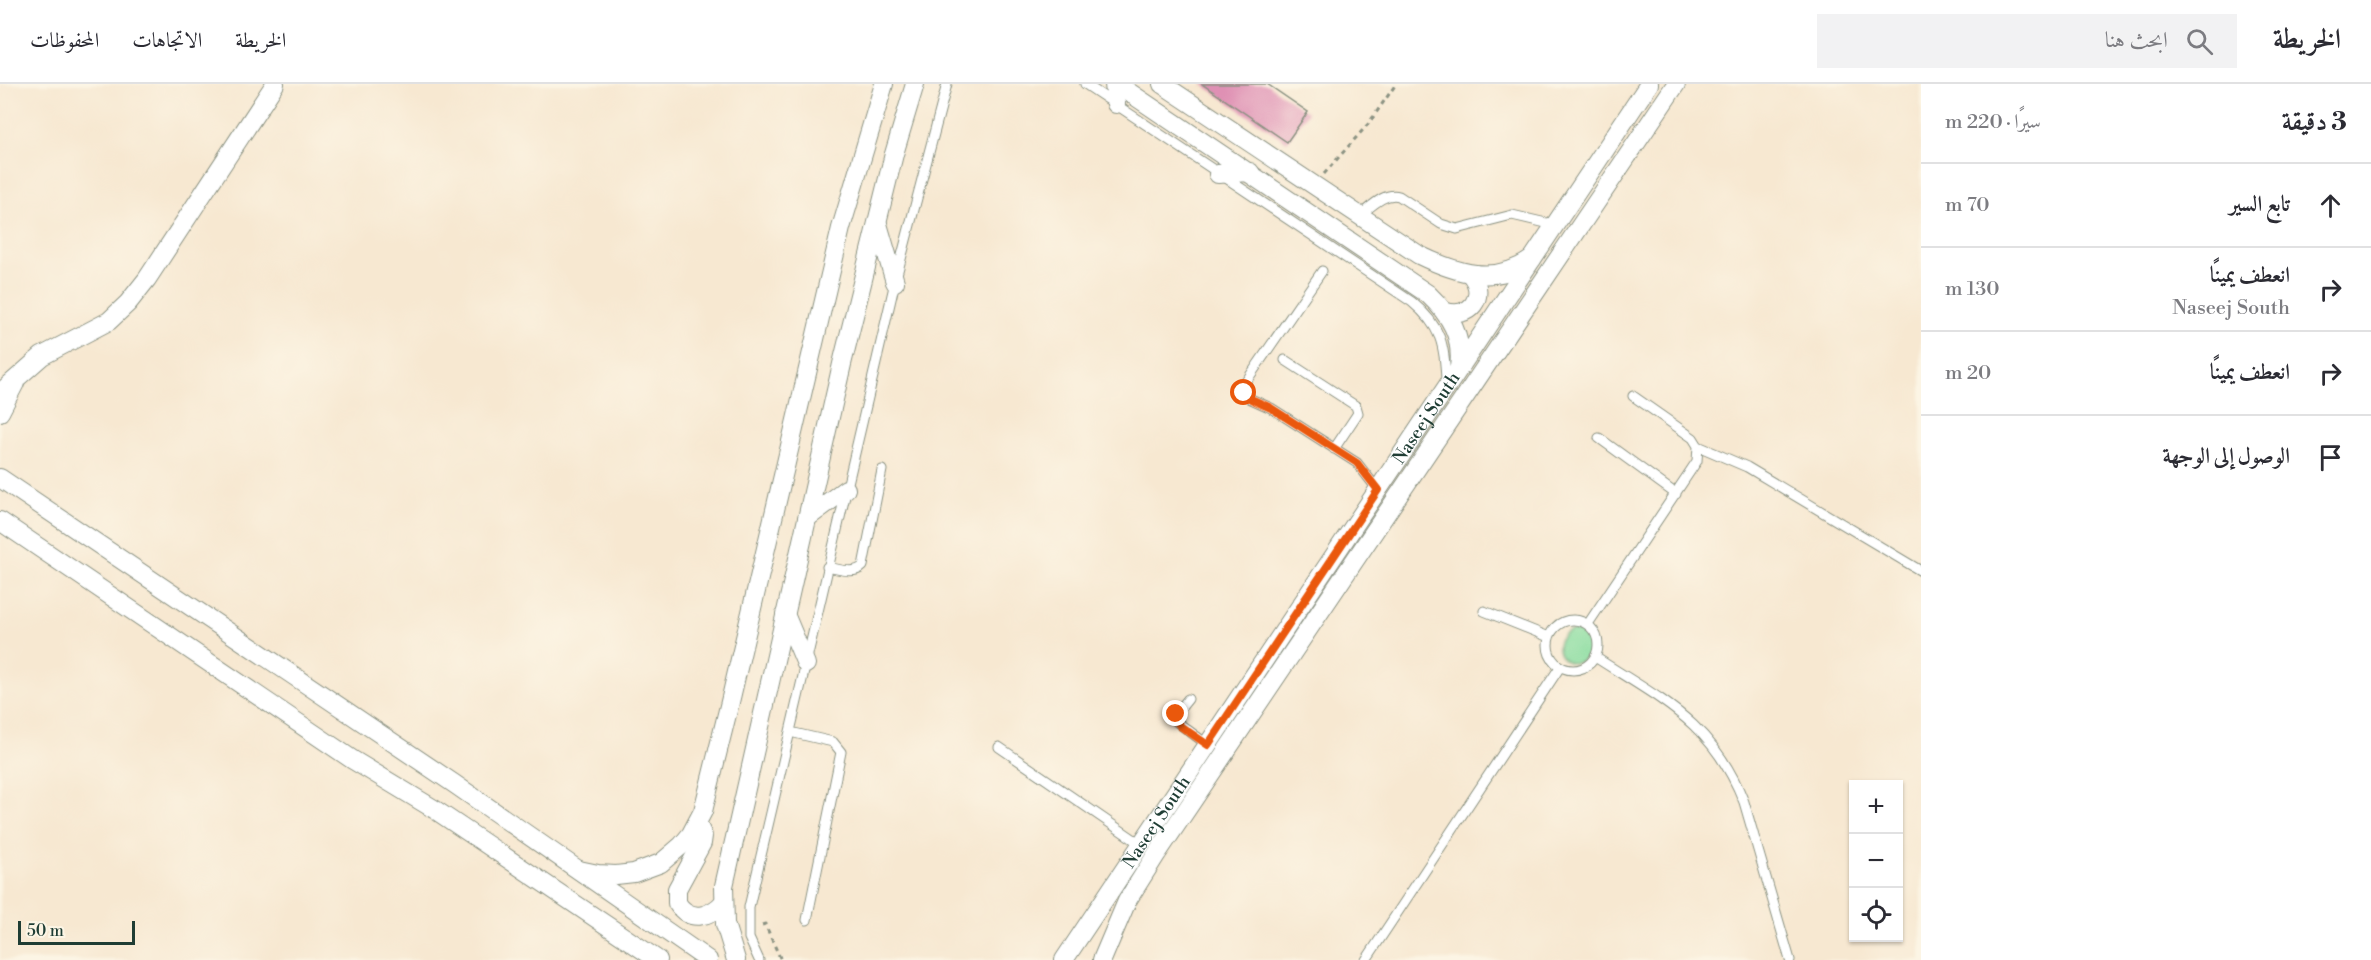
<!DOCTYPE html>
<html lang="ar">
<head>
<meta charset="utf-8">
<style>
  :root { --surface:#fff; --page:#f2f2f3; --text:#2b2b33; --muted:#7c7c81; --line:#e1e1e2 }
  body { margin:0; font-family:"Libre Bodoni",Amiri,serif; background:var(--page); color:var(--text); direction:rtl }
  .controls { position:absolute; right:18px; bottom:18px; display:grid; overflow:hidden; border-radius:0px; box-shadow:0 2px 4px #0004 }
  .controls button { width:54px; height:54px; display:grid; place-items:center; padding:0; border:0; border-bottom:2px solid var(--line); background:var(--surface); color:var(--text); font:30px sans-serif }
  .scale { position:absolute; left:18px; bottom:15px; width:117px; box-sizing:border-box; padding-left:6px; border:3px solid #1f3d34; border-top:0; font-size:16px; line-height:21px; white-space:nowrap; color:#1f3d34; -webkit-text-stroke:4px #fcf5e5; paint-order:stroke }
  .stop { position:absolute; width:18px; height:18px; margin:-14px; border:4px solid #ea580c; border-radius:50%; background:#fff }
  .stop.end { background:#ea580c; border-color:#fff; box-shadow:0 2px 6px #0008 }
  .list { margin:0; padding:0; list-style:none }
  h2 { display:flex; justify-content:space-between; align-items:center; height:78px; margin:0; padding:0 24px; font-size:26px }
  h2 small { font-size:20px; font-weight:400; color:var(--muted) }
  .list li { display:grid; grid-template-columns:39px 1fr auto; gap:18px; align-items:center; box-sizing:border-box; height:84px; padding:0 24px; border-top:2px solid var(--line) }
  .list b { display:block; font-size:22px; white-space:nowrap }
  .list p { margin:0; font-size:20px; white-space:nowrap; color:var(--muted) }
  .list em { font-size:20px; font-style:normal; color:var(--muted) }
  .icon { flex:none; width:33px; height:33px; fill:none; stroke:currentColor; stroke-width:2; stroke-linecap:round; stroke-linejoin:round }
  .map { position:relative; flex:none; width:1921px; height:876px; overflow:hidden; direction:ltr }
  header { display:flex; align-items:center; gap:36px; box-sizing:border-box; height:84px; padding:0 30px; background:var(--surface); border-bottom:2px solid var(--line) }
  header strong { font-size:28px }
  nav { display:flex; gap:33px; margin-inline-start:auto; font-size:21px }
  .search { width:420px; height:54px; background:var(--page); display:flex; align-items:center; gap:15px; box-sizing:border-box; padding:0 21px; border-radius:0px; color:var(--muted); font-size:22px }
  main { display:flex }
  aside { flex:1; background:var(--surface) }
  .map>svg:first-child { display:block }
  .green { fill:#89dda0; stroke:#548d6a; stroke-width:1.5 }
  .building { fill:#df90b4 }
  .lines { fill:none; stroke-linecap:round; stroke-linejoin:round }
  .service-casing { stroke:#8b9282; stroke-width:11 }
  .minor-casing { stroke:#8b9282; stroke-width:20 }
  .path { stroke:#8b9282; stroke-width:3; stroke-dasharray:4.5 4.5; stroke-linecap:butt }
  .service { stroke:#fff; stroke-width:9 }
  .minor { stroke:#fff; stroke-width:18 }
  .route { stroke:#ea580c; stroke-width:8 }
  .labels { text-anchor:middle; stroke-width:4.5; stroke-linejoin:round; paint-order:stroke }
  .street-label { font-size:18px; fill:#1f3d34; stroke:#fcf5e5 }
</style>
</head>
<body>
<header>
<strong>الخريطة</strong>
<div class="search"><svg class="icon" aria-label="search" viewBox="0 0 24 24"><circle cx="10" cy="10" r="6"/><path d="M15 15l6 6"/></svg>ابحث هنا</div>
<nav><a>الخريطة</a><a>الاتجاهات</a><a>المحفوظات</a></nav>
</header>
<main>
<aside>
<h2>3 دقيقة<small>سيرًا · 220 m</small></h2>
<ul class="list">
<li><svg class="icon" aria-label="ahead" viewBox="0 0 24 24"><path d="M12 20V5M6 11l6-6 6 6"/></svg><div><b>تابع السير</b></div><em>70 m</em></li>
<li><svg class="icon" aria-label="right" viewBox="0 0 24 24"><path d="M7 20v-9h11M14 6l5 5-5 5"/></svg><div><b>انعطف يمينًا</b><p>Naseej South</p></div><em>130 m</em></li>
<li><svg class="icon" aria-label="right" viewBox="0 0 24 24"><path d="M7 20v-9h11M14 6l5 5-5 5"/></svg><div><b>انعطف يمينًا</b></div><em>20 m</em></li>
<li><svg class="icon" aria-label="arrive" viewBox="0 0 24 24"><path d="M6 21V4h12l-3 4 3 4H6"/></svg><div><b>الوصول إلى الوجهة</b></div></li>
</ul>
</aside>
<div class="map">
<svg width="1921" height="876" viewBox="0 0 1921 876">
  <rect width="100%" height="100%" fill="#fcf5e5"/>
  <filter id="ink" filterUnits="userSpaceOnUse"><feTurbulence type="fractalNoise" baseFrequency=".0167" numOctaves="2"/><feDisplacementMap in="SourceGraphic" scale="12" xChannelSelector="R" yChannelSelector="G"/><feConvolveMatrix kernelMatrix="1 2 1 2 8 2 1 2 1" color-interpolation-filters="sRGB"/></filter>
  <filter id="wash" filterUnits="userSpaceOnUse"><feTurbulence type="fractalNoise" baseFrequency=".008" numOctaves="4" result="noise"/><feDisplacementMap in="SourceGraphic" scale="24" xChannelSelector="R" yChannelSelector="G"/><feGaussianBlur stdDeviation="1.35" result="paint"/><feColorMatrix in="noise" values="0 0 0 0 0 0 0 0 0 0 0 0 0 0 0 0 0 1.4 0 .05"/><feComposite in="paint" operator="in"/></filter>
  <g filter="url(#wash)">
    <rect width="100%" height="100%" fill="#f7e8d1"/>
    <path class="green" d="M1558 563a16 16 0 1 1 32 0a16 16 0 1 1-32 0Z"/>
    <g id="blocks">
      <path class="building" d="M 1202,0 L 1267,0 L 1308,28 L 1287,58 Z"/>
    </g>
  </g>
  <g filter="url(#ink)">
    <use href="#blocks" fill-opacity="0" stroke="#8b9282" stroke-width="1.5"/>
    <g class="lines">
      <defs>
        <path id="service" d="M 1085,0 L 1412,218 C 1441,242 1445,261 1446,298
          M 1359,132 C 1371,123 1384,108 1399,112 L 1441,140 L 1457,145 L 1512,131 L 1546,139 L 1556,138
          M 1322,187 L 1245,299 L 1244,309 L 1251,315 L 1271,324 L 1357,379 L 1378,406
          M 1285,276 L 1356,322 L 1358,329 L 1334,365
          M 1599,354 L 1676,410
          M 1698,362 L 1747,383 L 1921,487
          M 827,483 C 839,485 854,491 863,482 L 882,386
          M 1484,527 L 1549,553
          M1548 561a25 25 0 1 1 50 0a25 25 0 1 1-50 0Z
          M 1588,540 L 1697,377 L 1698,362 L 1693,354 L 1633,312
          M 1595,573 C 1663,617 1713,639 1744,718 L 1790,876
          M 1188,615 L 1176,630 L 1177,638 L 1208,661
          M 790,648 L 833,658 L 841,668 L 807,836
          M 999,663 L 1142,761
          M 759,876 L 749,854 L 749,823 L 895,198 L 947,0
          M 1366,876 L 1560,583"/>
        <g id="minor">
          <path d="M 1114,0 L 1116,20"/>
          <path d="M 1117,0 L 1428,210 C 1451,232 1463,252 1459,284"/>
          <path d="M 1162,0 L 1419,171 C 1456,189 1495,202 1532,175"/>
          <path d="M 1218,90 L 1250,88"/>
          <path d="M 878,140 L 895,198"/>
          <path d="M 1444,227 C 1469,237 1488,212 1471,191"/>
          <path d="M 0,309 L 42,272 L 109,237 L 128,219 L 147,195 L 275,0"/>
          <path d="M 0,328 L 15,299"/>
          <path d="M 0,394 L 453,699 L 708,876"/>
          <path d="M 807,434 L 846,405"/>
          <path d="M 0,437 L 353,676 L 434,725 L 658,876"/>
          <path d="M 785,530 L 806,580"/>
          <path d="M 697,739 L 703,752 L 702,759 L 677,805 L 677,819 C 690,839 710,833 724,818"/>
          <path d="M 579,786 L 598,790 L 616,791 L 634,789 L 661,779 L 682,761 L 691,750 L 703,727 L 730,618 L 841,144 L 884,0"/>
          <path d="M 736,876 L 725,840 L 724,802 L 842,280 L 894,70 L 915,0"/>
          <path id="s1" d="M 1064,876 L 1649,0"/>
          <path d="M 1102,876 L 1127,817 L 1156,771 L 1676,0"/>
        </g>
      </defs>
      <use href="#service" class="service-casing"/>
      <use href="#minor" class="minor-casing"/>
      <path class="path" d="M 1324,90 L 1369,39 L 1396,0
        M 762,841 L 765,840 L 781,876"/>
      <use href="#service" class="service"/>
      <use href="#minor" class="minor"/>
    </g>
  </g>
  <g class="lines" filter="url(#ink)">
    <path class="route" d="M 1176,630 L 1177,638 L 1180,642 L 1208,661 L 1378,406 L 1357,379 L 1271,324 L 1251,315 L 1244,309"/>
  </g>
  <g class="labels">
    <g class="street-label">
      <text dy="6" stroke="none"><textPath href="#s1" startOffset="652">Naseej South</textPath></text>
      <text dy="6" stroke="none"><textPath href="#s1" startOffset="166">Naseej South</textPath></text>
    </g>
  </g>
</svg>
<div class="controls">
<button>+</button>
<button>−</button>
<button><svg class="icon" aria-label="locate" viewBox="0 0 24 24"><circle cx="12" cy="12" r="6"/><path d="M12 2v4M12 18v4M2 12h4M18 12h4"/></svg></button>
</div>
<div class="scale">50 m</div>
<div class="stop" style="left:1244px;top:309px"></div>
<div class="stop end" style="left:1176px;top:630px"></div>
</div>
</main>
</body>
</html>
